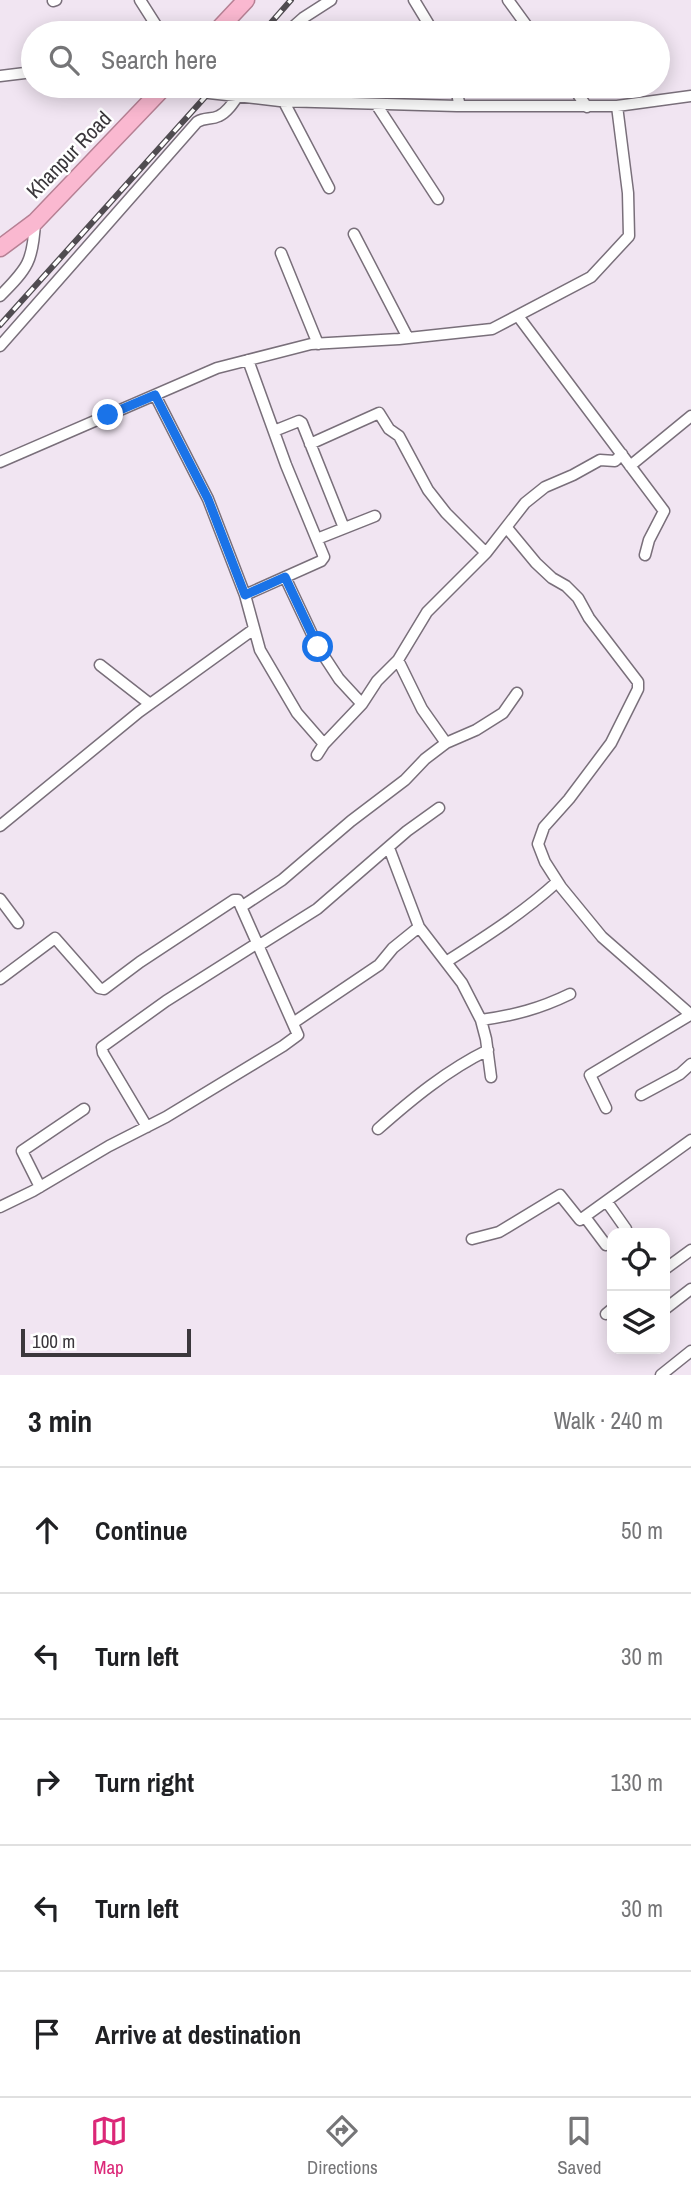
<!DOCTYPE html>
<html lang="en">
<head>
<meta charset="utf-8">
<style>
  :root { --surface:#fff; --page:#f2f2f2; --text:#202124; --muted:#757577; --line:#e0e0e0; --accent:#db2777 }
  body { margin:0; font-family:"Archivo Narrow",sans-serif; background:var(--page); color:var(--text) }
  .controls { position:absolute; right:21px; bottom:21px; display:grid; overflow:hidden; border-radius:14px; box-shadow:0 4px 18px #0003 }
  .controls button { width:63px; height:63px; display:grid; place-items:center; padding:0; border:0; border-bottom:2px solid var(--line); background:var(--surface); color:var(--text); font:35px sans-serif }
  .scale { position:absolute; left:21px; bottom:18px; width:170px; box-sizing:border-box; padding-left:7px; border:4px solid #3b373c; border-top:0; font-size:19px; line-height:24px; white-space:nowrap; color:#3b373c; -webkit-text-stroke:5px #fff; paint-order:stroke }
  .stop { position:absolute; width:21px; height:21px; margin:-16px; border:5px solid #1a73e8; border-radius:50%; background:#fff }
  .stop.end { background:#1a73e8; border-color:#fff; box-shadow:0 2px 7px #0008 }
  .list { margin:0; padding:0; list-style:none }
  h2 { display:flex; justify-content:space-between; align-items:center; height:91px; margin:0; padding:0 28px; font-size:30px }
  h2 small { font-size:23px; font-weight:400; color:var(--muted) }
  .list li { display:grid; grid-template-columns:46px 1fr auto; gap:21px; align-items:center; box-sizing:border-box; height:126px; padding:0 28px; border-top:2px solid var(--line) }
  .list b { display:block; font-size:26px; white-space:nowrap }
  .list em { font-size:23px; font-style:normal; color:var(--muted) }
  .icon { flex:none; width:38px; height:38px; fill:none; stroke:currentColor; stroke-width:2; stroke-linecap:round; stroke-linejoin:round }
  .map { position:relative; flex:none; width:691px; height:1375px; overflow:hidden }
  .search { position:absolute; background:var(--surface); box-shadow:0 4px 18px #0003; left:21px; right:21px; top:21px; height:77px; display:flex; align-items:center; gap:18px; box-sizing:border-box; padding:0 24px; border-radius:38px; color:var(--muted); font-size:26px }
  .sheet { height:721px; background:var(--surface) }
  nav { display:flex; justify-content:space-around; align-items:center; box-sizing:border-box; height:98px; border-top:2px solid var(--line); background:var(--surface); font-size:19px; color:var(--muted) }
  nav a { display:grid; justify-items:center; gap:4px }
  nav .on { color:var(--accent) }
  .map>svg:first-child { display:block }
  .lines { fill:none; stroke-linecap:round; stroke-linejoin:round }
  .minor-casing { stroke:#796f7a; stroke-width:13 }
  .trunk-casing { stroke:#b68094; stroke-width:19 }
  .minor { stroke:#fff; stroke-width:10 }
  .trunk { stroke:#fab8d0; stroke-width:16 }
  .rail-casing { stroke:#504c51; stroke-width:6 }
  .rail { stroke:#fff; stroke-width:3.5; stroke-dasharray:10; stroke-linecap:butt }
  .route { stroke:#1a73e8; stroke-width:9 }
  .labels { text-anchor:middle; stroke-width:5; stroke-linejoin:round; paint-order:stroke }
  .street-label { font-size:21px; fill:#3b373c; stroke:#fff }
</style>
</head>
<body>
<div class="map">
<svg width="691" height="1375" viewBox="0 0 691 1375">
  <rect width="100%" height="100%" fill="#f1e5f2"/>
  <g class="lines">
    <defs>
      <path id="minor" d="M 140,0 L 161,33
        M 414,0 L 434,33
        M 508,0 L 532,33
        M 53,1 L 56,0
        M 286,33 L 303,18 L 331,0
        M 0,76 L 33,72
        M 196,86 L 209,93 L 280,101 L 457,106 L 617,106 L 691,96
        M 455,86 L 460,106
        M 572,86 L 587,107
        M 284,102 L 329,188
        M 376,104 L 438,199
        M 354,234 L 408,338
        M 281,253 L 318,344
        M 0,296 C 28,268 33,261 35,222
        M 518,316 L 664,511 L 649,540 L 645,555
        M 0,346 L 197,122 C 205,117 211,120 219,116 C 230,111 237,96 245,86
        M 155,395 L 208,499 L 245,595 L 260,650 L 297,713 L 324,744
        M 274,431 L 299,421 L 302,423 L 344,528
        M 310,444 L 379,413 L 389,429 L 399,436 L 428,490 L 446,513 L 486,553 L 427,612 L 398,660 L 377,681 L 362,704 L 324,744 L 317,755
        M 0,462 L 217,368 L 311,344 L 399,339 L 492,329 L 591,277 L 629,236 L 628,193 L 617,106
        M 630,466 L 691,416
        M 507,528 L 536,563 L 552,578 L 566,586 L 578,598 L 589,618 L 638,682 L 638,689 L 611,743 L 569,799 L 544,827 L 538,844 L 545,862 L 561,887 L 602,937 L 691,1015
        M 317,539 L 375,516
        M 486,553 L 525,503 L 545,487 L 573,475 L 600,460 L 615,461 L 622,454
        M 285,577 L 318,647 L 339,679 L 362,704
        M 245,595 L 321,561 L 324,557 L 286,465 L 248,360
        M 398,660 L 422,709 L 446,743
        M 100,665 L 150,704
        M 0,826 L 139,712 L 254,629
        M 389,848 L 419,927 L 462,983 L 481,1020 L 486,1039 L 491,1077
        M 0,899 L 18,923
        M 241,907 L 282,880 L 351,821 L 405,780 L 425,759 L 446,743 L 476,730 L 503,713 L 517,693
        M 258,946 L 317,909 L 407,831 L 439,808
        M 446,962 C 485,937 523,913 557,882
        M 0,979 L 55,938 L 99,988 L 104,989 L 140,962 L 234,900 L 238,900 L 298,1035 L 283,1046 L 166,1117 L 109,1146 L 33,1191 L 0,1207
        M 481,1020 C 515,1015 539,1009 570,994
        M 293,1023 L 379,965 L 393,948 L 419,927
        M 641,1095 L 680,1074 L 691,1064
        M 606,1108 L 590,1075 L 690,1015
        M 147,1127 L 103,1053 L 102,1047 L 166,1001 L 256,944
        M 378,1129 C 412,1099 447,1070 488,1050
        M 40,1187 L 22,1151 L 84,1109
        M 607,1202 L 626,1229
        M 585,1217 L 606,1245
        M 472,1239 L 499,1232 L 560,1195 L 580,1220 L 691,1140
        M 665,1269 L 691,1250
        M 665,1309 L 691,1289
        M 606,1314 L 612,1309
        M 661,1375 L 691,1351"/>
      <path id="trunk" d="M 215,33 L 246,0
        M 0,248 L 35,222 L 165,86"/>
    </defs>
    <use href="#minor" class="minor-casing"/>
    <use href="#trunk" class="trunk-casing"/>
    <use href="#minor" class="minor"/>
    <use href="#trunk" class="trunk"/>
    <defs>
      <path id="rail" d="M 262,33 L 291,0
        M 0,325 L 215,86"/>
    </defs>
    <use href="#rail" class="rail-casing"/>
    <use href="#rail" class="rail"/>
  </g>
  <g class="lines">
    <path class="route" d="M 108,415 L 155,395 L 208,499 L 245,595 L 285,577 L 318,647"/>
  </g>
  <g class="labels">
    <g class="street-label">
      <text transform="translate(69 155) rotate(-46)" y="7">Khanpur Road</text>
    </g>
  </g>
</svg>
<div class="controls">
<button><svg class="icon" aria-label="locate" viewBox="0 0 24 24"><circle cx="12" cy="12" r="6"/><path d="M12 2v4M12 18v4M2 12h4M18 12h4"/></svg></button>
<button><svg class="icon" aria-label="layers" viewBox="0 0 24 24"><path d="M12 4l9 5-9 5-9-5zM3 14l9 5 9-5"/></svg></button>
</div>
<div class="scale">100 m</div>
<div class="stop" style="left:318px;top:647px"></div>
<div class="stop end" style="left:108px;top:415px"></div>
<div class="search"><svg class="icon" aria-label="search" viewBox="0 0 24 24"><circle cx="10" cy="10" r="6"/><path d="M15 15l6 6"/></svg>Search here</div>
</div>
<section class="sheet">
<h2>3 min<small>Walk · 240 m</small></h2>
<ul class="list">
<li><svg class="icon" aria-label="ahead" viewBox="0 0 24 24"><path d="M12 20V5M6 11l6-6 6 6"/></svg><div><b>Continue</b></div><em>50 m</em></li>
<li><svg class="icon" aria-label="left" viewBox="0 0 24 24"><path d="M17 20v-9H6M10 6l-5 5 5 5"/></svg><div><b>Turn left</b></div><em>30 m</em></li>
<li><svg class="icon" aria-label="right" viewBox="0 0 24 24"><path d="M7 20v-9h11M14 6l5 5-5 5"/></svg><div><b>Turn right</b></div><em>130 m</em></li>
<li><svg class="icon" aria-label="left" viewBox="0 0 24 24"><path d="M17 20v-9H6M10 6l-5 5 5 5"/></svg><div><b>Turn left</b></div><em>30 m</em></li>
<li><svg class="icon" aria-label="arrive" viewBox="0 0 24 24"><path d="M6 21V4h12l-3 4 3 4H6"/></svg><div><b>Arrive at destination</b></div></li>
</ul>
</section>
<nav>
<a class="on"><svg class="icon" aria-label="map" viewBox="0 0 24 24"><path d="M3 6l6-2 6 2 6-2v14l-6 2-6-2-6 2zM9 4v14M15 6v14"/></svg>Map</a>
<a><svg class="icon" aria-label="directions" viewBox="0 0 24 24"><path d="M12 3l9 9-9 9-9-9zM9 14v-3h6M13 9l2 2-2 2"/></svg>Directions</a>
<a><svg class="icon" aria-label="saved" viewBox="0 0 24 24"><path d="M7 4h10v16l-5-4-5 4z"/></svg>Saved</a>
</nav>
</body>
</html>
